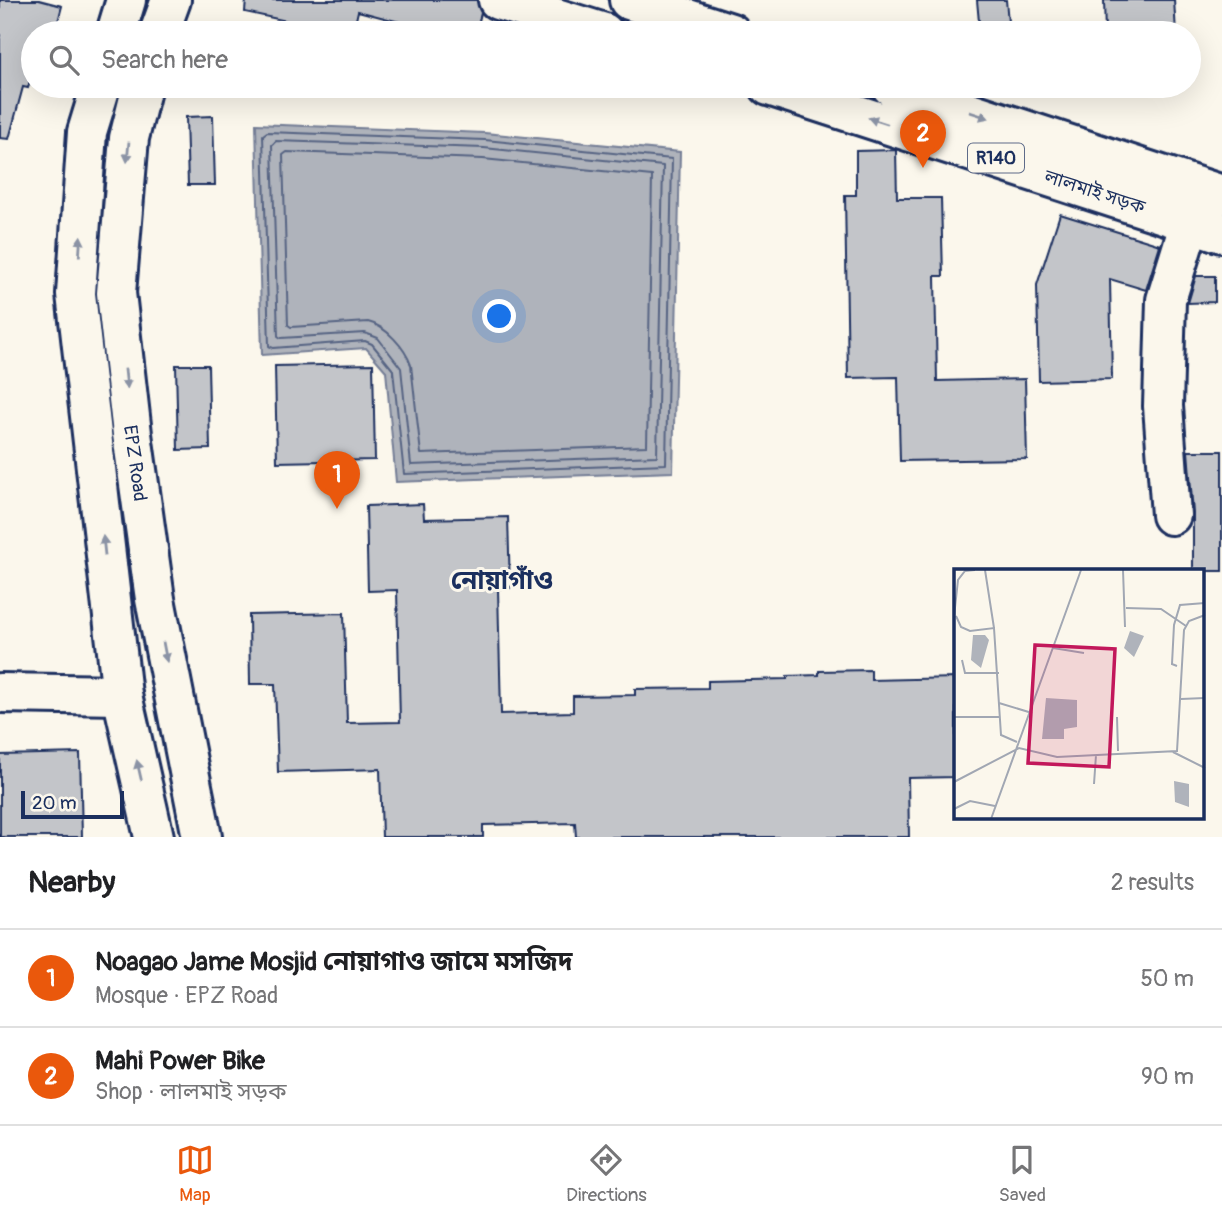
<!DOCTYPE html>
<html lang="en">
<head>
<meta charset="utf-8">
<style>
  :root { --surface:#fff; --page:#f2f2f2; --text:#202124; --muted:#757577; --line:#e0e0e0; --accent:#ea580c }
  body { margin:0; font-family:Pangolin,"Noto Sans Bengali",sans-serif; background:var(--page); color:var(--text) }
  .scale { position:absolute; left:21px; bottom:18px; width:103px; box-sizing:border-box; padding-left:7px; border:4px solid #1b2f5e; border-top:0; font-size:19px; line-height:24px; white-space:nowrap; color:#1b2f5e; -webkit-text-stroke:5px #fbf7ec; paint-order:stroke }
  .you { position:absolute; left:500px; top:317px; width:24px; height:24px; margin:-18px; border:5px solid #fff; border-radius:50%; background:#1a73e8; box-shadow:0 0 0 10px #1a73e833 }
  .badge { display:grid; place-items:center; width:46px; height:46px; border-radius:50%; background:var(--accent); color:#fff; font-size:23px; font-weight:700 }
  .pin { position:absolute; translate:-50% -58px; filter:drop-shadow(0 2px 4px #0008) }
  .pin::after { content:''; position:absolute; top:37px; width:24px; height:21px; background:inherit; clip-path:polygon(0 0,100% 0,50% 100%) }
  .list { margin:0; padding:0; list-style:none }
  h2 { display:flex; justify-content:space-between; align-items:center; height:91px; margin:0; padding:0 28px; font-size:30px }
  h2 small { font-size:23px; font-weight:400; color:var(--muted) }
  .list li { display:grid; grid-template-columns:46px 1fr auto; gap:21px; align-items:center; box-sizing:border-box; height:98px; padding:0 28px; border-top:2px solid var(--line) }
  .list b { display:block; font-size:26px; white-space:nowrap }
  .list p { margin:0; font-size:23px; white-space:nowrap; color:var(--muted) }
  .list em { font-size:23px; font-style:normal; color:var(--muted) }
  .icon { flex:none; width:38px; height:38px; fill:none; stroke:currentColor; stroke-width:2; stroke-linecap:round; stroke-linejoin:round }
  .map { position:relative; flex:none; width:1222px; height:837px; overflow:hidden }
  .search { position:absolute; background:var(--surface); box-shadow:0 7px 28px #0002; left:21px; right:21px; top:21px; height:77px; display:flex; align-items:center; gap:18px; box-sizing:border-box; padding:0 24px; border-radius:38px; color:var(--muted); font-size:26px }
  .sheet { height:287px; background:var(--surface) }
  nav { display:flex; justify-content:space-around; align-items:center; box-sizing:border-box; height:98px; border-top:2px solid var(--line); background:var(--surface); font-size:19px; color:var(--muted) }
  nav a { display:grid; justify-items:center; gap:4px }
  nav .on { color:var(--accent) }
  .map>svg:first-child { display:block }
  .water { fill:#afb3bb; stroke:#747e96; stroke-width:2 }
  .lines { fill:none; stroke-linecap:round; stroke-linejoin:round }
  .shore { stroke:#566483; stroke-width:2 }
  .building { fill:#c3c5c9; stroke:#1b2f5e; stroke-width:2 }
  .minor-casing { stroke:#1b2f5e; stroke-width:44 }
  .secondary-casing { stroke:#1b2f5e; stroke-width:44 }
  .primary-casing { stroke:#1b2f5e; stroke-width:44 }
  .minor { stroke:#fbf7ec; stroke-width:38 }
  .secondary { stroke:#fbf7ec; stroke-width:38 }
  .primary { stroke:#fbf7ec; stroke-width:38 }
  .oneway { fill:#8b93a5 }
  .labels { text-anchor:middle; stroke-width:6; stroke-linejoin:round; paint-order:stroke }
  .shield { fill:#fbf7ec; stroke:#5e6b89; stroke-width:2 }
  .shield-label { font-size:18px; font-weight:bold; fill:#1b2f5e }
  .street-label { font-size:19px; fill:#1b2f5e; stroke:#fbf7ec }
  .district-label { font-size:26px; font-weight:bold; fill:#1b2f5e; stroke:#fbf7ec }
  .inset-road { fill:none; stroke:#a1a7b3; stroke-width:2 }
  .view { fill:#c2185b; fill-opacity:0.15; stroke:#c2185b; stroke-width:3.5 }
  .inset-edge { fill:none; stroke:#1b2f5e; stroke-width:3.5 }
</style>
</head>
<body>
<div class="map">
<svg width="1222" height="837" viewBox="0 0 1222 837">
  <rect width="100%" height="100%" fill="#fbf7ec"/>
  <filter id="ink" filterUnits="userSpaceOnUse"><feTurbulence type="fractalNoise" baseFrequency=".0143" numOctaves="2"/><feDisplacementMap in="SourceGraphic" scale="14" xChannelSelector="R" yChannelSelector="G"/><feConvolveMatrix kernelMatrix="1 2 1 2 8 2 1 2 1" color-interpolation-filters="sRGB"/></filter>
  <g filter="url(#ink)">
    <path class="water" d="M 256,124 L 485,133 L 680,152 L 673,472 L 396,482 L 386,371 L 366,348 L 262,355 Z"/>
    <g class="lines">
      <path class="shore" d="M 267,132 L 485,140 L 672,159 L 666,464 L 404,474 L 393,370 L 372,344 L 365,341 L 273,348 L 269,346 L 263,135 Z
        M 276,141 L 484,148 L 663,166 L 657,456 L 411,465 L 401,368 L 378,338 L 365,333 L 281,338 L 278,336 L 272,145 Z
        M 287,152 L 483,159 L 652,176 L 647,446 L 421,454 L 411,365 C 405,348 386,326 368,322 L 291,327 L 288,325 L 283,155 Z"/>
    </g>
    <path class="building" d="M 0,0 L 39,0 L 62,6 L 55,33 L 33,33 L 33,69 L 28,88 L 23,87 L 9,139 L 0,138 Z
      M 246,0 L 477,0 L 481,13 L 476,33 L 441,33 L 358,11 L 353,33 L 343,33 L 245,12 Z
      M 977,0 L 1006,0 L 1009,33 L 980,33 Z
      M 1104,0 L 1174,0 L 1176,33 L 1105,33 Z
      M 213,116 L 215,185 L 188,185 L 186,117 Z
      M 896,150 L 897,198 L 941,198 L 943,276 L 935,276 L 937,381 L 1025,379 L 1027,459 L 900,461 L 898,377 L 848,378 L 845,195 L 856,195 L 856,151 Z
      M 1060,214 L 1160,245 L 1146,290 L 1110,279 L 1112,379 L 1039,381 L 1037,285 Z
      M 1196,276 L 1215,276 L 1215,302 L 1188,303 Z
      M 373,364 L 375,460 L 277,462 L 275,366 Z
      M 176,365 L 208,365 L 210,449 L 178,450 Z
      M 1188,451 L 1222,451 L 1222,571 L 1193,571 L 1193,513 Z
      M 423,504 L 424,519 L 508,517 L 510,588 L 498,589 L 501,714 L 573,712 L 573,696 L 635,695 L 635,689 L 708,688 L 708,681 L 787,679 L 787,676 L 819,675 L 819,671 L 871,670 L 871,680 L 956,678 L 956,777 L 908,778 L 909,837 L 576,837 L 575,823 L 483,825 L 483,837 L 382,837 L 380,769 L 278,772 L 275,684 L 250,684 L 249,615 L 344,613 L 347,723 L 400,722 L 397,590 L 368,591 L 366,506 Z
      M 80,753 L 82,837 L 0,837 L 0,755 Z"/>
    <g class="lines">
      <defs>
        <path id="minor" d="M 1171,515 L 1163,406 L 1166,300 L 1200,190
          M 0,693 L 122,695"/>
        <path id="secondary" d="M 116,33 L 126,0
          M 159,33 L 171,0
          M 101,86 L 87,132 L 76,294 L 122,695 L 154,837
          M 142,86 L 129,138 L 116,293 L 132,434 L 155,599 L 202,837"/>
        <path id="primary" d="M 498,0 L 604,33
          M 629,0 L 731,33
          M 769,86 L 1222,233
          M 891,86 L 1222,195"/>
      </defs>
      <use href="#minor" class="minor-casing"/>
      <use href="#secondary" class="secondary-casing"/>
      <use href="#primary" class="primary-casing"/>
      <use href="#minor" class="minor"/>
      <use href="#secondary" class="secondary"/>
      <use href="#primary" class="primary"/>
    </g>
    <defs><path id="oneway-solid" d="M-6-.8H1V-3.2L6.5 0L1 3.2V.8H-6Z" transform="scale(1.75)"/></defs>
    <g class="oneway">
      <use href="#oneway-solid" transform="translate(979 115) rotate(18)"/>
      <use href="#oneway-solid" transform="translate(878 121) rotate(-162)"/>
      <use href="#oneway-solid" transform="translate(128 152) rotate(95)"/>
      <use href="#oneway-solid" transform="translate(80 246) rotate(-86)"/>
      <use href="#oneway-solid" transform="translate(126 379) rotate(84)"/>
      <use href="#oneway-solid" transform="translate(104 546) rotate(-96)"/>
      <use href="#oneway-solid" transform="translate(165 652) rotate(79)"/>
      <use href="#oneway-solid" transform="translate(139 770) rotate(-103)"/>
    </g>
  </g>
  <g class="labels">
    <rect class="shield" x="968" y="143.5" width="56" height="29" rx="5"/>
    <g class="shield-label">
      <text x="996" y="164">R140</text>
    </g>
    <g class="street-label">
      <text transform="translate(1095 191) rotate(18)" y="7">লালমাই সড়ক</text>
      <text transform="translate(136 463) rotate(82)" y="7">EPZ Road</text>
    </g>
    <g class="district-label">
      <text x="502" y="589">নোয়াগাঁও</text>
    </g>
  </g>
  <g transform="translate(954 569)">
    <rect width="250" height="250" fill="#fbf7ec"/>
    <path d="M 176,62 L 190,67 L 180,88 L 170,79 ZM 19,66 L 31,66 L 35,71 L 27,99 L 17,91 ZM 92,129 L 123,131 L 123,158 L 110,160 L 110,170 L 88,170 ZM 220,212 L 235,215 L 235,238 L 221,233 Z" fill="#afb3bb"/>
    <path class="inset-road" d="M 31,1 L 40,59M 169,1 L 171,58M 172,39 L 207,40 L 232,57M 2,47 L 7,58 L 16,62 L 40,59 L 47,166 L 63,173M 0,48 L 4,11 L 11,2 L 21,1M 99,79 L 130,84M 8,91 L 11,104 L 45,104M 223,97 L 218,95 L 220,56 L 226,36 L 251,34M 227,130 L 251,129M 45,134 L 78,144M 0,148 L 46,148M 163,148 L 164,182M 219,183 L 251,199M 0,213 L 65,179 L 103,188 L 223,182 L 230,61 L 235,52 L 251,46M 140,215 L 142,186M 0,240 L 16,232 L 41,237M 37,250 L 127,1"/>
    <path class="view" d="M 81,76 L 161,80 L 155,198 L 74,194 Z"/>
    <rect width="250" height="250" class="inset-edge"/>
  </g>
</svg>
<div class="scale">20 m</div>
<div class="you"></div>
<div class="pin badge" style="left:337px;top:509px">1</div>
<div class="pin badge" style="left:923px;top:168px">2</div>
<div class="search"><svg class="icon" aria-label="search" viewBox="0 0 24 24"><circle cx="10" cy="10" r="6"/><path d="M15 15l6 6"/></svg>Search here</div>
</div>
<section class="sheet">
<h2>Nearby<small>2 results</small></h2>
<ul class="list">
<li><span class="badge">1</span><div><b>Noagao Jame Mosjid নোয়াগাও জামে মসজিদ</b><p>Mosque · EPZ Road</p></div><em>50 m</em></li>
<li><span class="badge">2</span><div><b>Mahi Power Bike</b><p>Shop · লালমাই সড়ক</p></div><em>90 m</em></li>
</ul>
</section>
<nav>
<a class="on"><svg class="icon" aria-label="map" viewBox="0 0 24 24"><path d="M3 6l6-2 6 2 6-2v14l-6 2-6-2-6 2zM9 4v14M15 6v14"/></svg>Map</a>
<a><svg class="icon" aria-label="directions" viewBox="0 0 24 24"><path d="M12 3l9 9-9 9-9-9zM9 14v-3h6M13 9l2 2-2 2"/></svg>Directions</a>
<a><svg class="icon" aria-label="saved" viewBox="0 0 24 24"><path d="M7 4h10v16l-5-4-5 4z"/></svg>Saved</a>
</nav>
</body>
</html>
